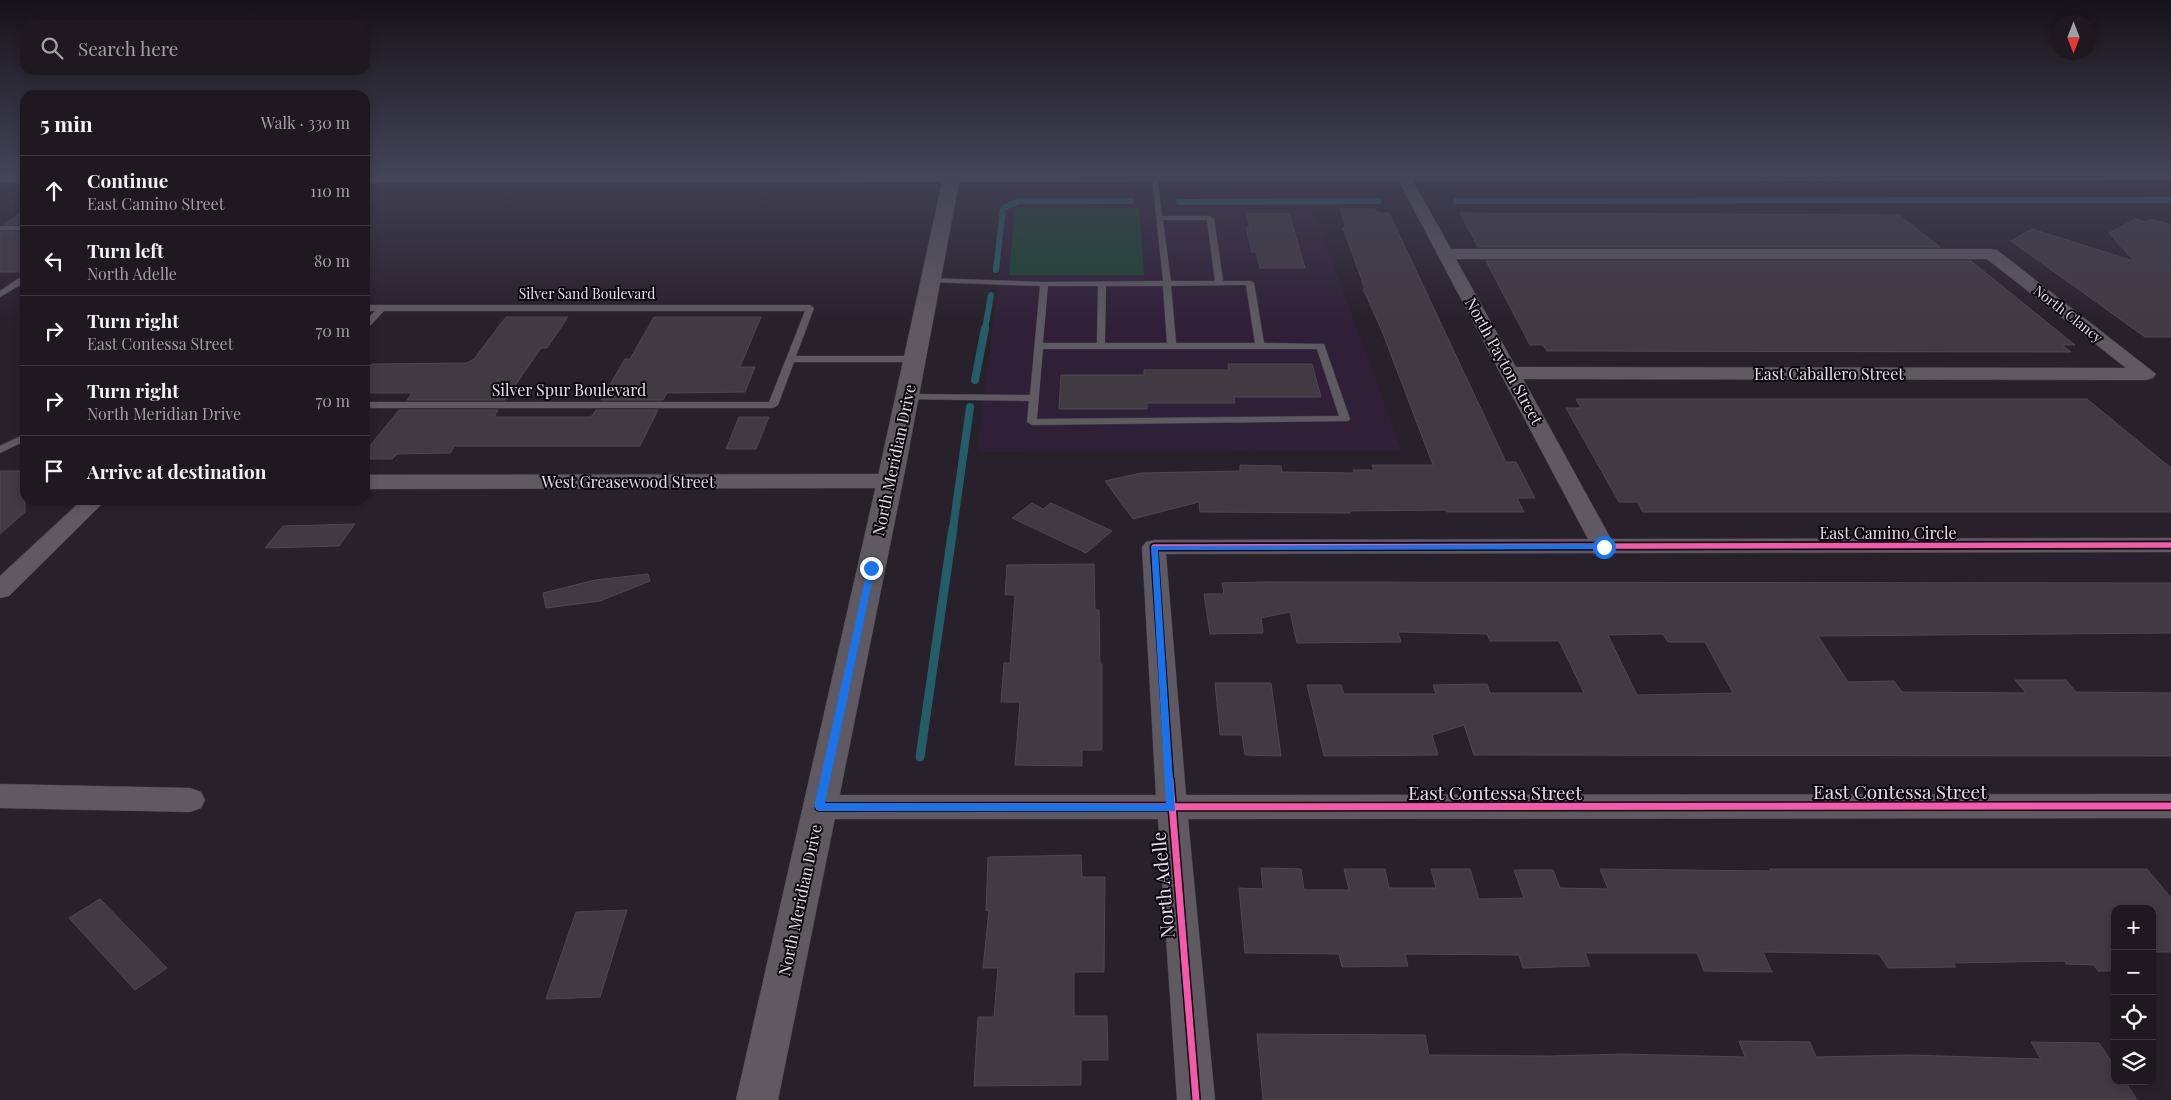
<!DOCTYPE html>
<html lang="en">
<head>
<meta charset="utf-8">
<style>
  :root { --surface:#1e1820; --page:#2b252d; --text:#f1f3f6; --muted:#a1a0a5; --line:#3c373e }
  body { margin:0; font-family:"Playfair Display",serif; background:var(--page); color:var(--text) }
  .controls { position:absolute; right:15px; bottom:15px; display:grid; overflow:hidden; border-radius:10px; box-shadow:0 2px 8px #0003 }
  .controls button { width:45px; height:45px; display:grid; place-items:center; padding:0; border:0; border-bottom:1px solid var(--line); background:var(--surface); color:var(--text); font:25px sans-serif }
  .compass { position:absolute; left:2051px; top:15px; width:45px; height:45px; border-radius:50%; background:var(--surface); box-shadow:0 2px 8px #0003; rotate:180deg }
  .stop { position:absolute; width:15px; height:15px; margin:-11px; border:4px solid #1a73e8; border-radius:50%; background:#fff }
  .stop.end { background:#1a73e8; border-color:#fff; box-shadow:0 1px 5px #0008 }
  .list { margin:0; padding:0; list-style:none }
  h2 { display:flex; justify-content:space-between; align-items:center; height:65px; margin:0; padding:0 20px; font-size:21px }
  h2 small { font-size:16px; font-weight:400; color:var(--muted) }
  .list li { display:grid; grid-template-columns:32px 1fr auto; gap:15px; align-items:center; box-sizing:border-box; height:70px; padding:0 20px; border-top:1px solid var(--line) }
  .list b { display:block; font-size:19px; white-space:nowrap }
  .list p { margin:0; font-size:16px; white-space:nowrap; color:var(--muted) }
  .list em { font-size:16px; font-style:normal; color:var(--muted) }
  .icon { flex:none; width:28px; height:28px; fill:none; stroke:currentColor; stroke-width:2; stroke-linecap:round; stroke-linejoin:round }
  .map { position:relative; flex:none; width:2171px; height:1100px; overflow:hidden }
  .search { position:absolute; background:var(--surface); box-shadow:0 2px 8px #0003; left:20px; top:20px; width:350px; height:55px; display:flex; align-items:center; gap:12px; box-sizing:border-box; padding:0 18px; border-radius:15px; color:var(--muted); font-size:19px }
  .panel { position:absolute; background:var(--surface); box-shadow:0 2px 8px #0003; left:20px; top:90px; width:350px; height:415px; border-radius:15px }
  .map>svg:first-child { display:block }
  .built { fill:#302037 }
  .green { fill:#1a452f }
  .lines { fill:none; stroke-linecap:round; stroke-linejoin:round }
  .stream-far2 { stroke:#235e68; stroke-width:6 }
  .stream-far1 { stroke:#235e68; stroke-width:8 }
  .stream { stroke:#235e68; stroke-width:9 }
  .building { fill:#413a43; stroke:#4d4750; fill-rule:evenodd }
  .lane-casing { stroke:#423d46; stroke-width:1 }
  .street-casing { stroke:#423d46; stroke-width:1 }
  .secondary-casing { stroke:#423d46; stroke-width:1 }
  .lane { fill:#5f5a62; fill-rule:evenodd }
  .street { fill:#5f5a62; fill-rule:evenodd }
  .secondary { fill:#5f5a62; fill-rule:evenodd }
  .cycleway-far1-casing { stroke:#0e0911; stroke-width:9 }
  .cycleway-casing { stroke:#0e0911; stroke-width:10 }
  .cycleway-far1 { stroke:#f35aa7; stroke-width:5.5 }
  .cycleway { stroke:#f35aa7; stroke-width:7 }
  .route { fill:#1a73e8 }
  .labels { text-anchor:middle; stroke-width:4; stroke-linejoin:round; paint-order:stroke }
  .far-street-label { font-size:14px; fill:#e4dce9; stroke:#0e0911 }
  .street-label { font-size:16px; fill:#e4dce9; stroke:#0e0911 }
  .near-street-label { font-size:19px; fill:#e4dce9; stroke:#0e0911 }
</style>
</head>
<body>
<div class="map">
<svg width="2171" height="1100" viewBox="0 0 2171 1100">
  <rect width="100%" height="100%" fill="#28202b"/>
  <path class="built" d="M 1008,204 L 1311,205 L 1402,451 L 977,452 Z"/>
  <path class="green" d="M 1015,207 L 1139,208 L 1144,275 L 1009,275 Z"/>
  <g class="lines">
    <path class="stream-far2" d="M 1456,201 L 2171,200
      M 1179,202 L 1378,201
      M 996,270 L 1003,208 L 1019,201 L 1131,201
      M 985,329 L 991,295"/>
    <path class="stream-far1" d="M 975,380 L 985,328
      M 953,529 L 970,407"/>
    <path class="stream" d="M 920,757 L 953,528"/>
  </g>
  <path class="building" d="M 1340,209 L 1375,209 L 1377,213 L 1389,213 L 1506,462 L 1516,462 L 1535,498 L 1517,498 L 1524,512 L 1447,512 L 1446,510 L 1350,511 L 1350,513 L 1200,512 L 1199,502 L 1133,519 L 1105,481 L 1141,473 L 1240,471 L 1240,465 L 1281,466 L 1282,472 L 1354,473 L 1353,470 L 1374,470 L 1372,465 L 1433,465 L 1382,331 L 1363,289 L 1365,289 L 1343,228 L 1346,228 Z
    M 25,211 L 25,224 L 4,224 Z
    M 1460,213 L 1899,215 L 1940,247 L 1478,247 Z
    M 1247,214 L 1289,214 L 1305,268 L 1260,268 L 1256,252 L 1252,252 L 1246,228 L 1250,228 Z
    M 2136,219 L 2145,222 L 2151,219 L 2171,225 L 2171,337 L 2145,337 L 2011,241 L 2032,229 L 2134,261 L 2109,233 Z
    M 0,232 L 25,232 L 25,272 L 0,272 Z
    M 1486,261 L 1971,261 L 2075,345 L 2062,345 L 2071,352 L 1547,351 L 1543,345 L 1530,345 Z
    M 506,317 L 568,317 L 547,348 L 541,348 L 505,400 L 407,400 L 412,393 L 365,393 L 365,372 L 372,364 L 467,363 L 474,359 Z
    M 654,317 L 761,317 L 740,367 L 755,367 L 745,392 L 667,393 L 663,400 L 601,400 L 625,359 L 630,359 Z
    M 1228,364 L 1312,364 L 1321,397 L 1234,397 L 1235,403 L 1147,403 L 1147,409 L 1059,409 L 1061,375 L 1144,375 L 1144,370 L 1229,370 Z
    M 1576,399 L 2087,399 L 2171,468 L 2171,512 L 1643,512 L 1637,502 L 1619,502 L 1566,408 L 1581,408 Z
    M 399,410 L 498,410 L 494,417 L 591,417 L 596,410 L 658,410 L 640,446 L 455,446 L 450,453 L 397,454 L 392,459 L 365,459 L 365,452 Z
    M 739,417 L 769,417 L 756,449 L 726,449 Z
    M 0,471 L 25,471 L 25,512 L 0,534 Z
    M 1032,503 L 1043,509 L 1051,503 L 1112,531 L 1086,553 L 1012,518 Z
    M 355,524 L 339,546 L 265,548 L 283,526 Z
    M 1094,564 L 1095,610 L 1099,610 L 1100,664 L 1102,664 L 1102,750 L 1082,750 L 1082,766 L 1015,765 L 1020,702 L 1001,702 L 1004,663 L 1010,663 L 1015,595 L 1005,595 L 1007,565 Z
    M 648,574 L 650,581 L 600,601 L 546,608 L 543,593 L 595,580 Z
    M 1263,582 L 2171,583 L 2171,633 L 1818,636 L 1848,682 L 1894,681 L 1902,692 L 2026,693 L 2015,680 L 2066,680 L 2076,692 L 2171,693 L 2171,756 L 1474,755 L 1464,725 L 1432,735 L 1438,755 L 1324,756 L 1307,685 L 1341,685 L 1344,694 L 1436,694 L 1433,685 L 1487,684 L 1490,693 L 1584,693 L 1559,641 L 1490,641 L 1487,634 L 1398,632 L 1401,642 L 1297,643 L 1290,612 L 1261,618 L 1263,633 L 1210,634 L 1204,594 L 1224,594 L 1222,583 ZM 1663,634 L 1668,642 L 1705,642 L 1733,693 L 1637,695 L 1608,635 Z
    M 1215,683 L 1271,683 L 1281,756 L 1245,755 L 1242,735 L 1220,735 Z
    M 1081,855 L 1082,877 L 1105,877 L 1104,972 L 1074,972 L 1074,1016 L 1107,1016 L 1108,1060 L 1081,1060 L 1081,1085 L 974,1086 L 978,1017 L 994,1017 L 998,968 L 983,968 L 989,910 L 986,911 L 988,857 Z
    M 1261,868 L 1301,869 L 1304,890 L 1349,890 L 1344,869 L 1385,869 L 1389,888 L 1436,888 L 1431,869 L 1470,869 L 1479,899 L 1524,898 L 1514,870 L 1553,870 L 1560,888 L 1608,889 L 1600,869 L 1771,871 L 1770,869 L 2147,869 L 2171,898 L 2171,952 L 2152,952 L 2152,909 L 2115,909 L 2115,971 L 2098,971 L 2094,965 L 2066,964 L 2065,961 L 1953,963 L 1956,967 L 1888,968 L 1879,954 L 1763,952 L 1772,972 L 1704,971 L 1697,953 L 1585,953 L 1590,966 L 1523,968 L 1519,955 L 1405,954 L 1408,966 L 1342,967 L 1339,954 L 1245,953 L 1239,888 L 1263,889 Z
    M 100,899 L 167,968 L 135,990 L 69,918 Z
    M 627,910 L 600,997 L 546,999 L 576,912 Z
    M 1257,1034 L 1425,1035 L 1429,1055 L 1549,1056 L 1622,1054 L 1745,1057 L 1739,1041 L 1810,1042 L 1816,1057 L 1910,1055 L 2041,1059 L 2031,1042 L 2099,1043 L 2115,1067 L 2115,1081 L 2125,1081 L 2137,1100 L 1263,1100 Z"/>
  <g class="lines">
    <defs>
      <path id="lane" d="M 1152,176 L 1157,177 L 1162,216 L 1210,216 L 1214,218 L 1223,281 L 1250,281 L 1254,283 L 1264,343 L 1324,344 L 1350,419 L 1348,421 L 1032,425 L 1027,422 L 1029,401 L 904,399 L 902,397 L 907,394 L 1030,395 L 1040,286 L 930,282 L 927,282 L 927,278 L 1044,282 L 1163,281 ZM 1163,220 L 1207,220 L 1215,281 L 1171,281 ZM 1246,285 L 1255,343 L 1176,343 L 1171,286 ZM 1048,286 L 1098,286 L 1097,343 L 1043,343 ZM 1106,286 L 1163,286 L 1167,343 L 1105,343 ZM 1043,349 L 1317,349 L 1339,416 L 1037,419 Z
        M 0,226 L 25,226 L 25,230 L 0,230 Z
        M 22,276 L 25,276 L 25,282 L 0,297 L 0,291 Z
        M 365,305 L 810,305 L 814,308 L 796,356 L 915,356 L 920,359 L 915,362 L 794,362 L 778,405 L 773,408 L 365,408 L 365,402 L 769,402 L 805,311 L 384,311 L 368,328 L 365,329 L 365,321 L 375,311 L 365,311 Z
        M 25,434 L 25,441 L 0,453 L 0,446 Z"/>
      <path id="street" d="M 1403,172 L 1410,176 L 1451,249 L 1991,249 L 1997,250 L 2156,374 L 2153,378 L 2146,380 L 1523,379 L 1611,539 L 2171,538 L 2171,552 L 1166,554 L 1186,795 L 2171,794 L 2171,818 L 1188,819 L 1215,1100 L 1177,1100 L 1158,819 L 819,819 L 808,815 L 804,807 L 808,799 L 819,795 L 1156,795 L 1142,547 L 1146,542 L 1154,540 L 1588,539 L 1396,176 ZM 1456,259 L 1987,259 L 2126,368 L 1516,367 Z
        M 890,474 L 898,476 L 901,481 L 898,486 L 890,488 L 365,489 L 365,475 Z
        M 82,500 L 106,500 L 9,596 L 0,598 L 0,576 Z
        M 0,784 L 190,788 L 201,792 L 205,800 L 201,808 L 190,812 L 0,808 Z"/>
      <path id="secondary" d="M 944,170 L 2171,170 L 2171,180 L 959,182 L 903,481 L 778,1100 L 736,1100 L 877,481 L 942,182 L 365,183 L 365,173 Z
        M 0,173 L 25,173 L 25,183 L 0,183 Z"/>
    </defs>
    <use href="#lane" class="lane-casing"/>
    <use href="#street" class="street-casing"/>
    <use href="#secondary" class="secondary-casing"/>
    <use href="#lane" class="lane"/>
    <use href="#street" class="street"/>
    <use href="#secondary" class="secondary"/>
    <defs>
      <path id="cycleway-far1" d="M 1170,782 L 1154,547 L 2171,545"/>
      <path id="cycleway" d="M 1170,780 L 1196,1100
        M 819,807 L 2171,806"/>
    </defs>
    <use href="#cycleway-far1" class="cycleway-far1-casing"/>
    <use href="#cycleway" class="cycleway-casing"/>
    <use href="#cycleway-far1" class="cycleway-far1"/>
    <use href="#cycleway" class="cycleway"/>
  </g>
  <linearGradient id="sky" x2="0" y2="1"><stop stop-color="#161218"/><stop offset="0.52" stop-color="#424255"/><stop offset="1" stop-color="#424255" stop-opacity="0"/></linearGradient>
  <rect width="2171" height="324" fill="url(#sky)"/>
  <path class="route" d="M 1604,544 L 1608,547 L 1607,549 L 1158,550 L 1175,811 L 819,811 L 814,807 L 868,566 L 875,568 L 825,803 L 1166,804 L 1151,546 Z"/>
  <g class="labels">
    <g class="far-street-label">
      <text x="587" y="299">Silver Sand Boulevard</text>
      <text transform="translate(2068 314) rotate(38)" y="5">North Clancy</text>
    </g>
    <g class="street-label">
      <text transform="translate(1504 361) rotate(61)" y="6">North Payton Street</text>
      <text x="1829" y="380">East Caballero Street</text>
      <text x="569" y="396">Silver Spur Boulevard</text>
      <text transform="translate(894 460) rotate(-78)" y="6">North Meridian Drive</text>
      <text x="628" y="488">West Greasewood Street</text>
      <text x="1888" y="539">East Camino Circle</text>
      <text transform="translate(800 900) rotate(-78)" y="6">North Meridian Drive</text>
    </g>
    <g class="near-street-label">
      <text x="1900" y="799">East Contessa Street</text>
      <text x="1495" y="800">East Contessa Street</text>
      <text transform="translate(1163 885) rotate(-95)" y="7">North Adelle</text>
    </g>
  </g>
</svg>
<div class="controls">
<button>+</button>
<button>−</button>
<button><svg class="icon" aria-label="locate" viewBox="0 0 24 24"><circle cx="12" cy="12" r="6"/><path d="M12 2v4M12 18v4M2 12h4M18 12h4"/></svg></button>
<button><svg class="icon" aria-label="layers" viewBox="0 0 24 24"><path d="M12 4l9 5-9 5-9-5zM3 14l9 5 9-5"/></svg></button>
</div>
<svg class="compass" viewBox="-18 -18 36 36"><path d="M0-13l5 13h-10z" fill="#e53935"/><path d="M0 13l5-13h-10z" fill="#a1a0a5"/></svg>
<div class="stop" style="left:1604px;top:547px"></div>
<div class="stop end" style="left:871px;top:568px"></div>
<div class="search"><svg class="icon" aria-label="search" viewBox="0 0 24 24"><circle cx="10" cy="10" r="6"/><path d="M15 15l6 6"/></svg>Search here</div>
<section class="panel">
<h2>5 min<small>Walk · 330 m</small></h2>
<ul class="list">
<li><svg class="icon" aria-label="ahead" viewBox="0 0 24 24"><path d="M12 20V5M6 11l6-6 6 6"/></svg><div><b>Continue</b><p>East Camino Street</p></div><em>110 m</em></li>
<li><svg class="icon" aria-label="left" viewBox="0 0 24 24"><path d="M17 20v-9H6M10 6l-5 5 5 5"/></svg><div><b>Turn left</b><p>North Adelle</p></div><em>80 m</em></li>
<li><svg class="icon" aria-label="right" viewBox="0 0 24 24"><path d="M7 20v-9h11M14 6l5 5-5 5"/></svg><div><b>Turn right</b><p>East Contessa Street</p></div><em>70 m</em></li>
<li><svg class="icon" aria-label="right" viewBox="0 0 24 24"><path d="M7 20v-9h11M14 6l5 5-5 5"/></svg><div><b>Turn right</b><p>North Meridian Drive</p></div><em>70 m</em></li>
<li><svg class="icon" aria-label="arrive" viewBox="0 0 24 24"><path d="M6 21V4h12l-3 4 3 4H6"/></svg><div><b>Arrive at destination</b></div></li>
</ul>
</section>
</div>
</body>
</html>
